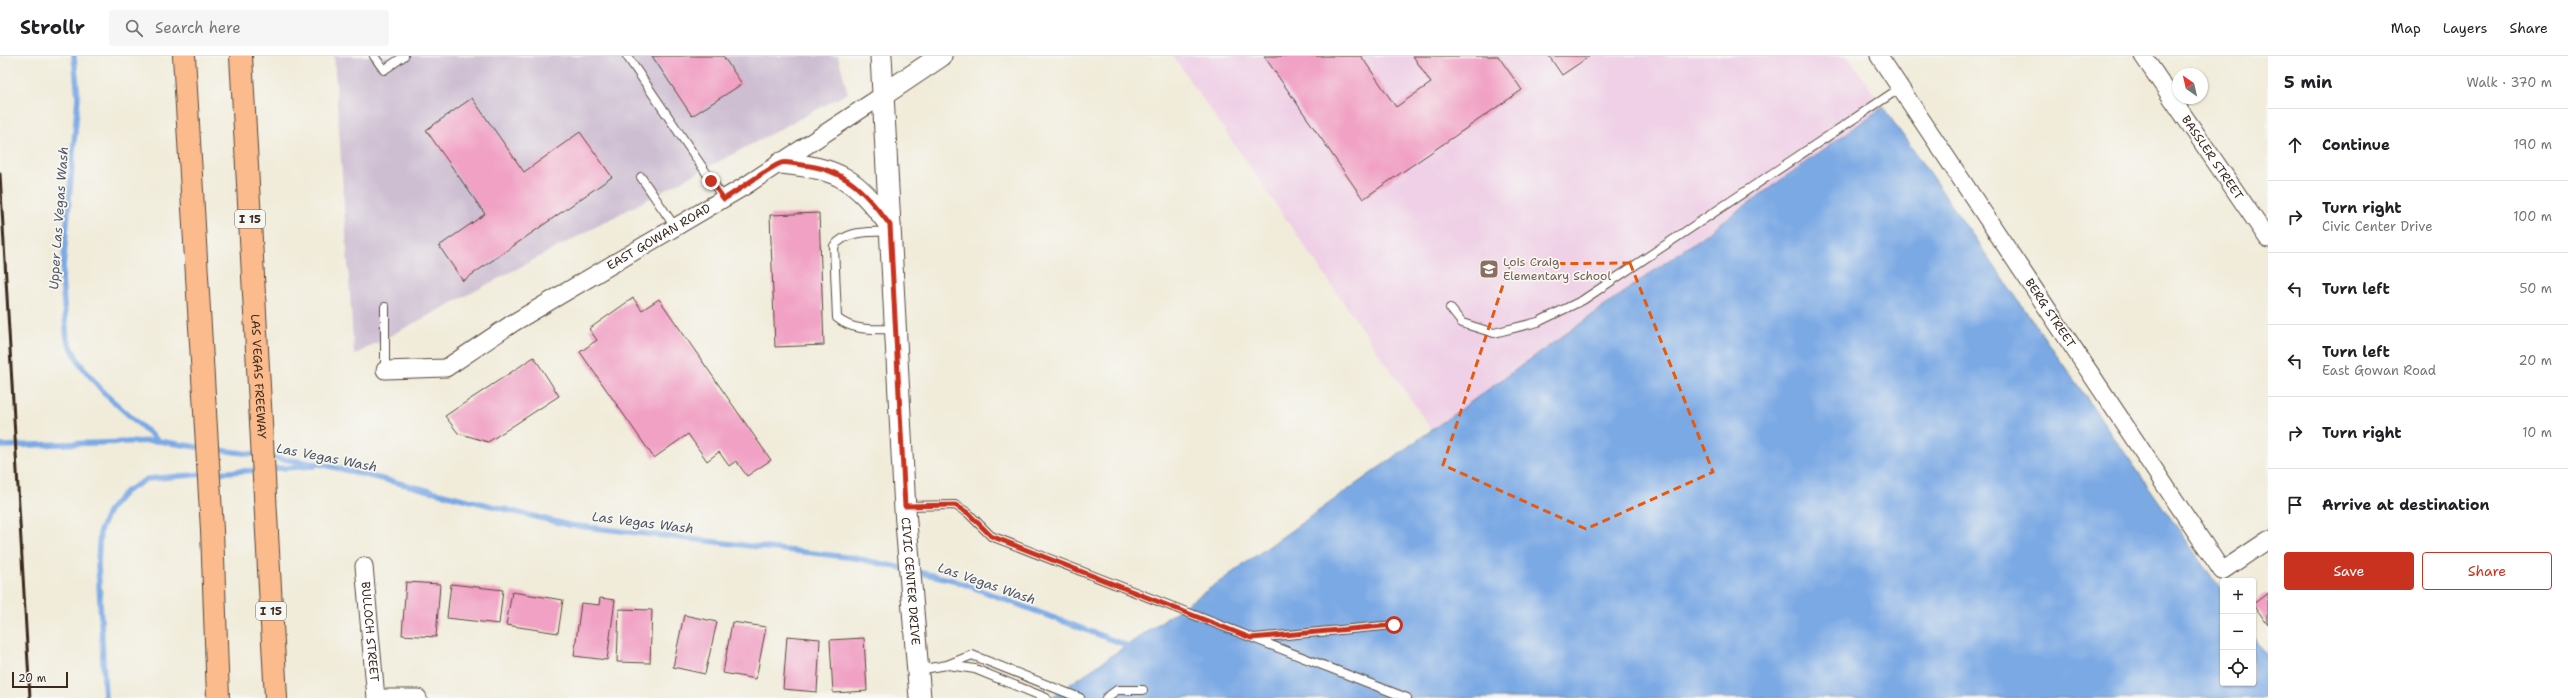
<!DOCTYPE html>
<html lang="en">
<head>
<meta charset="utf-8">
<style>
  :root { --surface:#fff; --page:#f6f6f6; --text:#202124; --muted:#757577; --line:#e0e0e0; --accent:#c8321e }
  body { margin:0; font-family:"Shantell Sans",sans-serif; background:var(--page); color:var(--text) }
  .controls { position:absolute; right:12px; bottom:12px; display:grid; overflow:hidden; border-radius:4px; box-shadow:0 1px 3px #0004 }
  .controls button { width:36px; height:36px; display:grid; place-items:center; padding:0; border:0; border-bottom:1px solid var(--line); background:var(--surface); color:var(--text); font:20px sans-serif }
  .compass { position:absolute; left:2172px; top:12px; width:36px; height:36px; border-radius:50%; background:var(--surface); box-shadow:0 1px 3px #0004; rotate:326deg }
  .scale { position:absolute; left:12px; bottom:10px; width:56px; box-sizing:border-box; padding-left:4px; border:2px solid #3b2a1e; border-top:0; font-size:11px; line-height:14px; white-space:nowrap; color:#3b2a1e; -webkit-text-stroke:3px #f6f6f2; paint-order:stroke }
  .stop { position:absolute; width:12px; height:12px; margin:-9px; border:3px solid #c8321e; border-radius:50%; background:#fff }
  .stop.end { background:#c8321e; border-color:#fff; box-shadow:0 1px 4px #0008 }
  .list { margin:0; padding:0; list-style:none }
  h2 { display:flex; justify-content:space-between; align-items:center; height:52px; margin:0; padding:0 16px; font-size:17px }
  h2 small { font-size:13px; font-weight:400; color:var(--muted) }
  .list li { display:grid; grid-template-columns:26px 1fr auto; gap:12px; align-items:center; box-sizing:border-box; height:72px; padding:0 16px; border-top:1px solid var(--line) }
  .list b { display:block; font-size:15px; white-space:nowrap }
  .list p { margin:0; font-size:13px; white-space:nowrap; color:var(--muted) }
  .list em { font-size:13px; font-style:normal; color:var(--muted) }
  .actions { display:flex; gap:8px; padding:12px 16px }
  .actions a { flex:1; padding:9px 0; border:1px solid var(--accent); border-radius:4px; text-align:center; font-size:14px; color:var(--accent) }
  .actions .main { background:var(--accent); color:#fff }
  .icon { flex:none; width:22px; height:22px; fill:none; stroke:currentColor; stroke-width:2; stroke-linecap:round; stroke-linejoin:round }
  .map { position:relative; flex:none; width:2268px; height:642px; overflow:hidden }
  header { display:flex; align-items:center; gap:24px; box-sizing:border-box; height:56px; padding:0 20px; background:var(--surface); border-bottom:1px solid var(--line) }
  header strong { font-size:19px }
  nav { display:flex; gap:22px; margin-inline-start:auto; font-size:14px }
  .search { width:280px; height:36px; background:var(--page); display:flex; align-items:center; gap:10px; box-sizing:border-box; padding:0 14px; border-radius:4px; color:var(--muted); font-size:15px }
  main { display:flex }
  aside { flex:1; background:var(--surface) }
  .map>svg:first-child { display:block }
  .built { fill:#efd0e6 }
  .industrial { fill:#cdbed2 }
  .water { fill:#7aa9e4; stroke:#5a6a81 }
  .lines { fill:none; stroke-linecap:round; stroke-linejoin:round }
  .stream { stroke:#7aa9e4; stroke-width:5.5 }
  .building { fill:#f1a1c4 }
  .service-casing { stroke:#56473a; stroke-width:10 }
  .minor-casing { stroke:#56473a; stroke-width:19 }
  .tertiary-casing { stroke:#56473a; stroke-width:23 }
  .motorway-casing { stroke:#56473a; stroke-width:24 }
  .service { stroke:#fff; stroke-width:8 }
  .minor { stroke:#fff; stroke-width:17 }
  .tertiary { stroke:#fff; stroke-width:21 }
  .motorway { stroke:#fbbb8c; stroke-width:22 }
  .rail { stroke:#3b2a1e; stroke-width:3 }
  .route { stroke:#c8321e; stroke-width:5 }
  .marked { fill:none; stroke:#e8590c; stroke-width:3; stroke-dasharray:8 5; stroke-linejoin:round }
  .labels { text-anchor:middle; stroke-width:3.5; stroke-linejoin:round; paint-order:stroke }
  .shield { fill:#f6f6f2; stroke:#73675e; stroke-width:1 }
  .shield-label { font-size:11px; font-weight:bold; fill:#3b2a1e }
  .street-label { font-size:12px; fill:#3b2a1e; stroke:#f6f6f2 }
  .education-label { font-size:12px; fill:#785e54; stroke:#f6f6f2; text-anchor:start }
  .water-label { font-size:13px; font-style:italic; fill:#515663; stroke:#f6f6f2 }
</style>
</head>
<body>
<header>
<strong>Strollr</strong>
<div class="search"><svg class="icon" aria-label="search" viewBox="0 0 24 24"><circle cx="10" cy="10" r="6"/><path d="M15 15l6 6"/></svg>Search here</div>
<nav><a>Map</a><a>Layers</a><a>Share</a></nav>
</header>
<main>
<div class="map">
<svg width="2268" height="642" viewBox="0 0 2268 642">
  <rect width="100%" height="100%" fill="#f6f6f2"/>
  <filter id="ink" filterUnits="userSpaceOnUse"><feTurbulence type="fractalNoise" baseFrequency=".025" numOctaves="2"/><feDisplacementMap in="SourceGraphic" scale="8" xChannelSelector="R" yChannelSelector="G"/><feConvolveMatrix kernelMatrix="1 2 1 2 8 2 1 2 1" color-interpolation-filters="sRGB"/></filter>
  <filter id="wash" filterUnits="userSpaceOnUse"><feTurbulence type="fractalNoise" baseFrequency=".012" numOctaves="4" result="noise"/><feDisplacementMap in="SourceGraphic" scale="16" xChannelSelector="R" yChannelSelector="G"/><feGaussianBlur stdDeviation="0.9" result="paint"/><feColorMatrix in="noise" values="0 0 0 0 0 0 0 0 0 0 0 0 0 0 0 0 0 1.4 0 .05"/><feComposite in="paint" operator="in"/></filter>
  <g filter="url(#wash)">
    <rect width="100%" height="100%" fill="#f1ecda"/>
    <path class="built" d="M 1173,0 L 1848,0 L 1883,51 L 1432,374 Z"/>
    <path class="industrial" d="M 334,0 L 838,0 L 848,37 L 354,299 Z"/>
    <path class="water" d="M 1883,51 L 2223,537 L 2223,627 L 2253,627 L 2253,580 L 2268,602 L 2268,642 L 1050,642 L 1222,524 Z"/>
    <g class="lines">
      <path class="stream" d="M 74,0 L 78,41 L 62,224 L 67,283 L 80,308 L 105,338 L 158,385
        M 0,390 L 158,385 L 203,392
        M 212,393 L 259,399
        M 267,401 L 325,409 L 569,469 L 855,502 L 906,513
        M 269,413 L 314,410
        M 213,417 L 260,414
        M 914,515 L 953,524 L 1134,592
        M 105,642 L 98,507 L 100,475 L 109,454 L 125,436 L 147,423 L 204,418"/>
    </g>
    <g id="blocks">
      <path class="building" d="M 652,0 L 723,0 L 742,28 L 692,60 Z
        M 1264,0 L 1361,0 L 1396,51 L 1431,27 L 1413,0 L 1498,0 L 1522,34 L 1363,143 Z
        M 1549,0 L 1590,0 L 1562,19 Z
        M 472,42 L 524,116 L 580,76 L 612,121 L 463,225 L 439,190 L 485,158 L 426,74 Z
        M 819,157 L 824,289 L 775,291 L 770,159 Z
        M 633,242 L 642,254 L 659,243 L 771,404 L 747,420 L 736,405 L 729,410 L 719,396 L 707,405 L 688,378 L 654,402 L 580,296 L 597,284 L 589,273 Z
        M 534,301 L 559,340 L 488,386 L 458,377 L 445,360 Z
        M 406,526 L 440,528 L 436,581 L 402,579 Z
        M 451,528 L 503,534 L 499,568 L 447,562 Z
        M 512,536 L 563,544 L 558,577 L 506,569 Z
        M 2268,537 L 2268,569 L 2253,548 Z
        M 600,542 L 615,544 L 607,604 L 574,600 L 581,547 L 599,549 Z
        M 619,553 L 652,554 L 650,607 L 617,606 Z
        M 684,559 L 717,566 L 705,618 L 673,611 Z
        M 732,566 L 766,571 L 756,623 L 723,617 Z
        M 787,580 L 820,583 L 817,636 L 783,633 Z
        M 864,582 L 867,635 L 833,637 L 830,584 Z"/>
    </g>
  </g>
  <g filter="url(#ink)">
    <use href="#blocks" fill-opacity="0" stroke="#56473a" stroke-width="1"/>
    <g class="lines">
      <defs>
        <path id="service" d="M 374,0 L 384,14 L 404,0
          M 627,0 L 724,143
          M 641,121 L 675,171
          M 890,175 C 868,177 849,173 834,190 L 837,262 C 854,276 875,273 896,273
          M 385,251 L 385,314
          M 1450,252 L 1462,267 L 1494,277 L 1538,266 L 1583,244 L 1900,32
          M 906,450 L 955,449 L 968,457 L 991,480 L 1407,642
          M 1254,582 L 1394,569
          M 948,609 L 975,613 L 1046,642
          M 918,614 L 947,609 L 972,599 L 1080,642
          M 1106,642 L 1117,634 L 1143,634"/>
        <g id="minor">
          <path id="s1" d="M 1879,0 L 2222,515 L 2268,484"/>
          <path id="s2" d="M 2143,0 L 2268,183"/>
          <path id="s3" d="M 385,314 L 446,312 L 513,267 L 745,130 L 883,39"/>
          <path id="s4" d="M 364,510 L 376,642"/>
          <path d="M 376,642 L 418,642"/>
        </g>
        <g id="tertiary">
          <path id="s5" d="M 881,0 L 905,454 L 920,642"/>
          <path d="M 883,39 L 941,0"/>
          <path d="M 781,107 C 841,113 854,122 890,169"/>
        </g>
        <g id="motorway">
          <path d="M 184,0 L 212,474 L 218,642"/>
          <path id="s6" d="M 241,0 L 276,642"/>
        </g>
      </defs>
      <use href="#service" class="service-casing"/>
      <use href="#minor" class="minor-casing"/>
      <use href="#tertiary" class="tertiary-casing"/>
      <use href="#motorway" class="motorway-casing"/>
      <use href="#service" class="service"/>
      <use href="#minor" class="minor"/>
      <use href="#tertiary" class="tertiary"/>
      <use href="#motorway" class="motorway"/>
      <path class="rail" d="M 0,118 L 30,642"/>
    </g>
  </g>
  <g class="lines" filter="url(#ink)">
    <path class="route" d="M 711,125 L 724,143 C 736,136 770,111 781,107 C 786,105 796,108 802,109 C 846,113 865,136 890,169 L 905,450 L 955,449 L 968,457 L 991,480 L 1251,582 L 1394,569"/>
  </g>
  <path class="marked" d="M 1630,207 L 1713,416 L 1586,473 L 1443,409 L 1510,208 Z"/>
  <defs>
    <symbol id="school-square" viewBox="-11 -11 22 22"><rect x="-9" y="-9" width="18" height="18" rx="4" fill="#8d6e63" stroke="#f6f6f2"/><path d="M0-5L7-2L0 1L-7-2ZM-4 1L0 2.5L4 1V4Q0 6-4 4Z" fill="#fff"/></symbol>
  </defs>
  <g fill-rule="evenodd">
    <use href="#school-square" x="1478" y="202" width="22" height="22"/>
  </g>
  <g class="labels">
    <g class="shield">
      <rect x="235" y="154" width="30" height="18" rx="3"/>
      <rect x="256" y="546" width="30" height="18" rx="3"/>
    </g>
    <g class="shield-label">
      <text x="250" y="167">I 15</text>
      <text x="271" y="559">I 15</text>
    </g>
    <g class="street-label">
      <text dy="4" stroke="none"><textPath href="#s2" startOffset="123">BASSLER STREET</textPath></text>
      <text dy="4" stroke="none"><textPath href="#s3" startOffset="311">EAST GOWAN ROAD</textPath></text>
      <text dy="4" stroke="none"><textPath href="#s1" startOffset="309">BERG STREET</textPath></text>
      <text dy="4" stroke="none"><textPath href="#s6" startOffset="321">LAS VEGAS FREEWAY</textPath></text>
      <text dy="4" stroke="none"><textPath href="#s5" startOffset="526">CIVIC CENTER DRIVE</textPath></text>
      <text dy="4" stroke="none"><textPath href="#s4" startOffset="66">BULLOCH STREET</textPath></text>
    </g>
    <g class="education-label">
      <text x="1503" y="210">Lois Craig<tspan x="1503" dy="14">Elementary School</tspan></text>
    </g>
    <g class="water-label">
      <text transform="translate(58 162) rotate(-86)" y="5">Upper Las Vegas Wash</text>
      <text transform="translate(327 401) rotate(11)" y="5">Las Vegas Wash</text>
      <text transform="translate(643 466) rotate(7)" y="5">Las Vegas Wash</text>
      <text transform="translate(987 527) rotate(19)" y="5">Las Vegas Wash</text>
    </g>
  </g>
</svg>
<div class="controls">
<button>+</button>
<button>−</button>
<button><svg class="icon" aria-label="locate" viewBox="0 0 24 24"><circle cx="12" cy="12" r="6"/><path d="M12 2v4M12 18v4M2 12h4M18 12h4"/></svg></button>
</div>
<svg class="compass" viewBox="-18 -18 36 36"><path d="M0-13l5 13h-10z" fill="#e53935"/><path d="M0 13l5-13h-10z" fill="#757577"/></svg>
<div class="scale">20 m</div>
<div class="stop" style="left:1394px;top:569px"></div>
<div class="stop end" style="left:711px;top:125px"></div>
</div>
<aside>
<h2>5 min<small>Walk · 370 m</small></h2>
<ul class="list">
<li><svg class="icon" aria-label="ahead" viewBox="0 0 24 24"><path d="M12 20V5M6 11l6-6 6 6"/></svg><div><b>Continue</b></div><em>190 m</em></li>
<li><svg class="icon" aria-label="right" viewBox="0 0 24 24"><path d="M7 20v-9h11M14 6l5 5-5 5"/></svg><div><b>Turn right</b><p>Civic Center Drive</p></div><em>100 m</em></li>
<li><svg class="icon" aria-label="left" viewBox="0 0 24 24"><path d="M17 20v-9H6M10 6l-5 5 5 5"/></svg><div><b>Turn left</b></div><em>50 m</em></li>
<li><svg class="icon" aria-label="left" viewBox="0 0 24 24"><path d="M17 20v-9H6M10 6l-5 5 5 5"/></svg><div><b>Turn left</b><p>East Gowan Road</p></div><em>20 m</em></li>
<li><svg class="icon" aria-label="right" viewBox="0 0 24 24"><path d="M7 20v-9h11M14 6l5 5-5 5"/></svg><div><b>Turn right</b></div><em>10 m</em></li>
<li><svg class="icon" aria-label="arrive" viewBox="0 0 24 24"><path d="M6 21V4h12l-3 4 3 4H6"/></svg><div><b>Arrive at destination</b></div></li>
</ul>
<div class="actions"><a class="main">Save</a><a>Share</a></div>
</aside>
</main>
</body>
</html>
